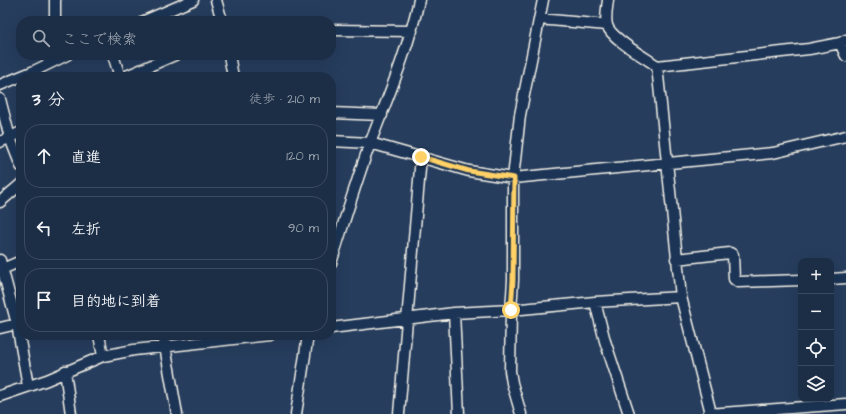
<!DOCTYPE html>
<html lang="ja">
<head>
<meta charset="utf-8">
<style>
  :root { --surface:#1c2e46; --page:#25364d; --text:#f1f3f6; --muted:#a0a8b3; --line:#3a4a5f }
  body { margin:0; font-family:"Architects Daughter","Klee One",sans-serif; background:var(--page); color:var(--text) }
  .controls { position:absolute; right:12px; bottom:12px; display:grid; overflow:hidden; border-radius:8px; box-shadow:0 4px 16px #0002 }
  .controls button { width:36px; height:36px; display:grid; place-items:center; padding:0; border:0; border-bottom:1px solid var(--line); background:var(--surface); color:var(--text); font:20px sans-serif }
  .stop { position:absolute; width:12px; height:12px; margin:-9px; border:3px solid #ffd166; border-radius:50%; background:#fff }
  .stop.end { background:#ffd166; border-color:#fff; box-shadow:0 1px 4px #0008 }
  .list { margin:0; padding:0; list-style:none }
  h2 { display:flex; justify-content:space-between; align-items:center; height:52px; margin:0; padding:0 16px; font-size:17px }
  h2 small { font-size:13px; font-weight:400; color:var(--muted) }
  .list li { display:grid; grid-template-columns:26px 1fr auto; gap:12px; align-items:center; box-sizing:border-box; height:64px; margin:0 8px 8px; padding:0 8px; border:1px solid var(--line); border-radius:16px }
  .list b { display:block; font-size:15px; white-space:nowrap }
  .list em { font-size:13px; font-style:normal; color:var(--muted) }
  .icon { flex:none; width:22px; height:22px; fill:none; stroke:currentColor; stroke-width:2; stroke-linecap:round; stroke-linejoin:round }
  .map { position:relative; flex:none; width:846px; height:414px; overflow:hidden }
  .search { position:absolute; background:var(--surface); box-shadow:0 4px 16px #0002; left:16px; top:16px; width:320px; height:44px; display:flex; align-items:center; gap:10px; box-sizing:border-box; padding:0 14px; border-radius:16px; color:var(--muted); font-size:15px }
  .panel { position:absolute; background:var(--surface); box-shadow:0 4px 16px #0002; left:16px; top:72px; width:320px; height:268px; border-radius:16px }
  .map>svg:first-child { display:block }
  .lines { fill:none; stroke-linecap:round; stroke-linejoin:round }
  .minor-casing { stroke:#f4f1e8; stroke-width:13 }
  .minor { stroke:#1d3557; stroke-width:10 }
  .route { stroke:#ffd166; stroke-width:5 }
</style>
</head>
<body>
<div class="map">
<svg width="846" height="414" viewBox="0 0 846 414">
  <rect width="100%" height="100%" fill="#263d5d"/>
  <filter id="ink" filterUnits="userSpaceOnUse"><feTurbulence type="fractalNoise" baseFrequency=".025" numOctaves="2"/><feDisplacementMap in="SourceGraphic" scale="8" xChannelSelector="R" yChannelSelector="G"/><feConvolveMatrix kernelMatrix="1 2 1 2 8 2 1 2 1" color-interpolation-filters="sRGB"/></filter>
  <g filter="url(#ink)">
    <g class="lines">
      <defs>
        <path id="minor" d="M 55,0 L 55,21
          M 216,0 L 222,21
          M 608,0 C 607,8 605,18 607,25 C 610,38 646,58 657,66 L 809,49 L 840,43 L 846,40
          M 539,19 L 607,25
          M 144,21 L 193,0
          M 331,30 L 412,31
          M 840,43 L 846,56
          M 113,55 L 120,77
          M 229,55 L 233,77
          M 657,66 L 681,297 L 711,413
          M 36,77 L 34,71 L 67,55
          M 124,77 L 175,55
          M 0,85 L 34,71
          M 0,99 L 10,138 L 21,166
          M 331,113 L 382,115
          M 331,141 L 370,143 L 469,171 L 513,178 L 773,153 L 846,136
          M 0,142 L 21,132
          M 0,202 L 21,184
          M 676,259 L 730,253 L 733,255 L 734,279 L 738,282 L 801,280
          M 0,260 L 17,324 L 28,386
          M 331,263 C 344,223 356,181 371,141 C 389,94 408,50 419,0
          M 0,270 L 21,261
          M 831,279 L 846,278
          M 595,302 L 605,341 L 629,414
          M 454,313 L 459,414
          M 0,328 L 21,323
          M 331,328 L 454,313 L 511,310 L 595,302 L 681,297
          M 99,335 L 103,356
          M 163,335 L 177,414
          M 65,371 L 71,414
          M 0,396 L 47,380 L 103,356 L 134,350 L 270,335
          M 296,414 L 308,335
          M 399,414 L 421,157
          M 521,414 L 512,383 L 510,371 L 511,310 L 513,280 L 513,178 L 520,115 L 543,0
          M 708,414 L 846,404"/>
      </defs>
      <use href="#minor" class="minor-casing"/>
      <use href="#minor" class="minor"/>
    </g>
  </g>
  <g class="lines" filter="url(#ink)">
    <path class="route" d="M 421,157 L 469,171 L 514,178 L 513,280 L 511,310"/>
  </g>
</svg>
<div class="controls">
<button>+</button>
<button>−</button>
<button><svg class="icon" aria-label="locate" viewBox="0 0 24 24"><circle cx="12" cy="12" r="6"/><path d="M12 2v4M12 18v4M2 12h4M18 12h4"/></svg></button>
<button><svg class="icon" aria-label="layers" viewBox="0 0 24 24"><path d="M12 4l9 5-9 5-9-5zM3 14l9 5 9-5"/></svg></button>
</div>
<div class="stop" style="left:511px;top:310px"></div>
<div class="stop end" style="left:421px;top:157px"></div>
<div class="search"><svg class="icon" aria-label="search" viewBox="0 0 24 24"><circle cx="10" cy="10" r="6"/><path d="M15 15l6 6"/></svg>ここで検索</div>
<section class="panel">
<h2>3 分<small>徒歩 · 210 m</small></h2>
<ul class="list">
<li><svg class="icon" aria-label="ahead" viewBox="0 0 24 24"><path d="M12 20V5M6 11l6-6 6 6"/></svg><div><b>直進</b></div><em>120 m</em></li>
<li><svg class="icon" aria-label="left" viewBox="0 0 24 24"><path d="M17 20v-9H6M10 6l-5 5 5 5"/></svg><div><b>左折</b></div><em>90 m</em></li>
<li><svg class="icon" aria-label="arrive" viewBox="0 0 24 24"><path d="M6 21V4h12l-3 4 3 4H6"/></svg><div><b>目的地に到着</b></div></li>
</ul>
</section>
</div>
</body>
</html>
